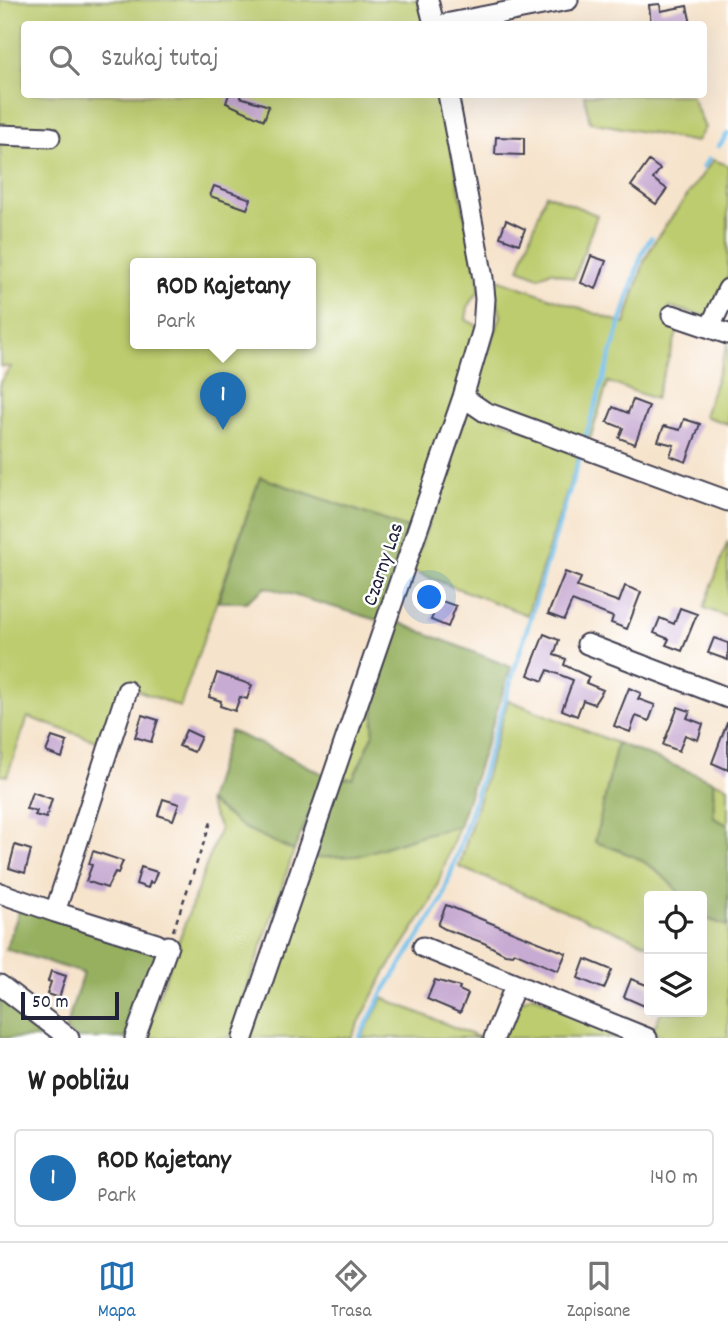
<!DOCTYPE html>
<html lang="pl">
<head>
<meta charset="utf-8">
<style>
  :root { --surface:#fff; --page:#f2f2f2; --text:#222; --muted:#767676; --line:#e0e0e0; --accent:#1f6fb2 }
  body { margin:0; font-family:Dekko,sans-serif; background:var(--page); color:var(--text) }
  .controls { position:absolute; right:21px; bottom:21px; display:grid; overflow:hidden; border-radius:7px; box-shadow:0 7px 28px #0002 }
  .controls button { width:63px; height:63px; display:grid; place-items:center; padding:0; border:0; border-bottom:2px solid var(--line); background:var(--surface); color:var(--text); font:35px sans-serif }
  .scale { position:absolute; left:21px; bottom:18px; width:98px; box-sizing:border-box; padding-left:7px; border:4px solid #22223b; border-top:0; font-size:19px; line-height:24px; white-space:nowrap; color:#22223b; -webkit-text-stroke:5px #fff; paint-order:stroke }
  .you { position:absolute; left:430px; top:598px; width:24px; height:24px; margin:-18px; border:5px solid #fff; border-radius:50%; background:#1a73e8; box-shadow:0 0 0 10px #1a73e833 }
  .badge { display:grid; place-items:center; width:46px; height:46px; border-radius:50%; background:var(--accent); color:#fff; font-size:23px; font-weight:700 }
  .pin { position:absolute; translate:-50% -58px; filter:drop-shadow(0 2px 4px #0008) }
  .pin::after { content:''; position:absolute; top:37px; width:24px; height:21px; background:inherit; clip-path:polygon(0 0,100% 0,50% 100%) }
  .popup { position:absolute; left:130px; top:258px; width:186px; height:91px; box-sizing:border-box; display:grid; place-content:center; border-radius:7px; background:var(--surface); filter:drop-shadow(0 2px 5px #0005); font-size:23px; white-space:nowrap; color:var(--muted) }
  .popup b { font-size:26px; color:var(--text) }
  .popup::after { content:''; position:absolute; left:50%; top:100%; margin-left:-14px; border:14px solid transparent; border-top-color:var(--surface) }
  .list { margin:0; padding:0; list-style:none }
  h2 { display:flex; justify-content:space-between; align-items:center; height:91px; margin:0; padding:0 28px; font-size:30px }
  h2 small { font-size:23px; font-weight:400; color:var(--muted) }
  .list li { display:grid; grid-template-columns:46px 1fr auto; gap:21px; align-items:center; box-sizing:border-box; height:98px; margin:0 14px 14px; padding:0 14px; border:2px solid var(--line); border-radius:7px }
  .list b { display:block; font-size:26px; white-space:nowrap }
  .list p { margin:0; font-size:23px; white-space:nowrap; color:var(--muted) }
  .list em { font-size:23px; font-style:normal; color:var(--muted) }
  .icon { flex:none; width:38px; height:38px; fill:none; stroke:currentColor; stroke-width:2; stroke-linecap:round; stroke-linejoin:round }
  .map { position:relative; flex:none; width:728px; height:1038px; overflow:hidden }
  .search { position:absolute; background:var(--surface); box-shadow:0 7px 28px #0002; left:21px; right:21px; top:21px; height:77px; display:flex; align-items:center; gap:18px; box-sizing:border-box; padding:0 24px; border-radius:7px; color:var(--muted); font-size:26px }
  .sheet { height:203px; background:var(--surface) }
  nav { display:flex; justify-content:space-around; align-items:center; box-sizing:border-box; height:98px; border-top:2px solid var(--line); background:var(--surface); font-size:19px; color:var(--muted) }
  nav a { display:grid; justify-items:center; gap:4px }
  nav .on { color:var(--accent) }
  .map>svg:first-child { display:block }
  .green { fill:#bdcc6e; stroke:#707754; stroke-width:2; fill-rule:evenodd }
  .forest { fill:#96b061; stroke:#5c694e; stroke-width:2 }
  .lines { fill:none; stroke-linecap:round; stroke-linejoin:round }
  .stream { stroke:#71c0ec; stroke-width:4.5 }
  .building { fill:#c8abd3 }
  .minor-casing { stroke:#423f51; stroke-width:23 }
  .path { stroke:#423f51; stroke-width:2.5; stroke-dasharray:5 5; stroke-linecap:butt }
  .minor { stroke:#fff; stroke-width:19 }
  .labels { text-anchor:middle; stroke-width:5; stroke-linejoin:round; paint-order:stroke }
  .street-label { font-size:21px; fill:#22223b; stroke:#fff }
</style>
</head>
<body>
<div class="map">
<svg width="728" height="1038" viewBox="0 0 728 1038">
  <rect width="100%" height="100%" fill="#fff"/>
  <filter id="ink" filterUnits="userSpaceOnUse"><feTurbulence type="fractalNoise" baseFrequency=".0143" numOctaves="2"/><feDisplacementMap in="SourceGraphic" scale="14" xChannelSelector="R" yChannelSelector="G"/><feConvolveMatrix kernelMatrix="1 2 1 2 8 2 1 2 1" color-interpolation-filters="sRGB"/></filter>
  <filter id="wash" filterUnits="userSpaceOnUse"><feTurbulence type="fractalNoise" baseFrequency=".00686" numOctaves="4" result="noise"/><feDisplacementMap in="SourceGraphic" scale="28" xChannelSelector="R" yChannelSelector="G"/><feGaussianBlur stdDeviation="1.57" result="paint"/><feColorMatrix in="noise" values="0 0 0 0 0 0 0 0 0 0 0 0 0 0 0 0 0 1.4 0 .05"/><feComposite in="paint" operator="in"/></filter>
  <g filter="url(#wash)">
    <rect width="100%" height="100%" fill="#f6e3cb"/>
    <path class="green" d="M 0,0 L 420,0 L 425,24 L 24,24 L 24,94 L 440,95 L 480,289 L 468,307 L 466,320 L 480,327 L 410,529 L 260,477 L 180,707 L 124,685 L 105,744 L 28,717 L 7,776 L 0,775 L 0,382 L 11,367 L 0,366 ZM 136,264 L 310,264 L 310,344 L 136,344 Z
      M 584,95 L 691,95 L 705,128 L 696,142 L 590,122 Z
      M 713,160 L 728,165 L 728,276 L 709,317 L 670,307 L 665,321 L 679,327 L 655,399 L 608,382 L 588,445 L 479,405 L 473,393 L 501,316 L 492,277 L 625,324 L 645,259 L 656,239 Z
      M 546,194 L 597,215 L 574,279 L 551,271 L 539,277 L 519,269 Z
      M 728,343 L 728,424 L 704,416 Z
      M 468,408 L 581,449 L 527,615 L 412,571 Z
      M 728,541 L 728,617 L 704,608 Z
      M 395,621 L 375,702 L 373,736 L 353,779 L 337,779 Z
      M 508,700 L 617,743 L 595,842 C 635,855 655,864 682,896 L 649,896 L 649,945 L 459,867 Z
      M 713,781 L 728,787 L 728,825 L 714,819 Z
      M 207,801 L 244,828 L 294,851 L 230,1038 L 143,1038 L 220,828 Z
      M 459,826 L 431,902 L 385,973 L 351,1038 L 249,1038 L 311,858 Z
      M 702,917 L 728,926 L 728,1038 L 667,1038 L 652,1032 L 661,1012 L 702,1012 Z
      M 532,995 L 633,1038 L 502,1038 L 517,1004 Z
      M 383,998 L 480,1038 L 361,1038 Z"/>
    <path class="forest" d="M 260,477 L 410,529 L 384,622 L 266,587 L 246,602 L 218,602 Z
      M 395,621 L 511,667 L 459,826 L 422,835 L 358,856 L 311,858 L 337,779 L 353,778 L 373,736 L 375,702 Z
      M 230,731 L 284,754 L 325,775 L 294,851 L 244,828 L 208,801 Z
      M 617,743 L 713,781 L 714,818 L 728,825 L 728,926 L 702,917 L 702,896 L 682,896 C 655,863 635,855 595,842 Z
      M 21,905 L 159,950 L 130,1038 L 76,1038 L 65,1030 L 83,973 L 6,949 Z
      M 0,995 L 57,1038 L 0,1038 Z"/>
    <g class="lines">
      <path class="stream" d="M 719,146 L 728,133
        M 703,167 L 709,159
        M 584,442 L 642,253 L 651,238
        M 359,1038 L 384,991 L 441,902 L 463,837 L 581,453"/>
    </g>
    <g id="blocks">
      <path class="building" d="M 660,4 L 661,11 L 687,6 L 691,24 L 651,24 L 649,5 Z
        M 229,94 L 241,94 L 240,97 L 269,106 L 264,120 L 226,103 Z
        M 496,137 L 524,138 L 524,155 L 495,154 Z
        M 649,161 L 660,169 L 653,179 L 667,189 L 656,204 L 631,186 Z
        M 214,186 L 251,199 L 247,209 L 210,196 Z
        M 506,220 L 525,229 L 519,244 L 500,237 Z
        M 591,256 L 606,261 L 596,289 L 581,283 Z
        M 633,400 L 649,406 L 635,444 L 619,438 L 623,428 L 607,422 L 613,407 L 628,413 Z
        M 684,419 L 700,424 L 686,462 L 670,456 L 674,445 L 658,441 L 664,426 L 680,430 Z
        M 565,572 L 581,578 L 577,587 L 619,602 L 625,586 L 641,592 L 627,629 L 611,623 L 613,617 L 572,601 L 564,620 L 548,614 Z
        M 439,600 L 456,606 L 448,627 L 431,620 Z
        M 680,608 L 697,614 L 682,651 L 666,645 L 669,639 L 654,633 L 660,618 L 674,624 Z
        M 544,634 L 559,640 L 554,655 L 566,659 L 564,665 L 589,677 L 586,683 L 603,690 L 594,704 L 583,700 L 577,716 L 562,710 L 573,680 L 548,670 L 543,681 L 528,675 Z
        M 714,638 L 728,643 L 728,660 L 708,653 Z
        M 217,673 L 252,685 L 247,699 L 240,697 L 235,711 L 220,706 L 221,701 L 209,697 Z
        M 629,688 L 641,693 L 638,699 L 655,705 L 649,721 L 636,716 L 630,732 L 614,726 Z
        M 678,707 L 690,711 L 687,718 L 703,724 L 698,740 L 685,735 L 679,751 L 663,745 Z
        M 142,715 L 158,720 L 151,742 L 135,737 Z
        M 727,723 L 728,723 L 728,770 L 712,763 Z
        M 186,730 L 201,737 L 194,752 L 179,746 Z
        M 52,737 L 67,742 L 62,758 L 46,752 Z
        M 32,792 L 52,799 L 46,818 L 35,815 L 37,811 L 26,809 Z
        M 163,799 L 179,804 L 173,820 L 158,815 Z
        M 15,845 L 31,850 L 25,873 L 9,868 Z
        M 93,851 L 123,861 L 118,873 L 115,872 L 107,888 L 86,881 L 92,865 L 89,864 Z
        M 141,867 L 157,872 L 153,883 L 150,882 L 148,888 L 136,884 Z
        M 446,905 L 566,953 L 558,971 L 514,952 L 513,955 L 505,954 L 484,943 L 445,929 L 438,925 Z
        M 585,959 L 612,970 L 604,989 L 578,978 Z
        M 51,971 L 66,976 L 59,998 L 47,994 L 51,982 L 48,981 Z
        M 631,979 L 649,986 L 649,1008 L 624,997 Z
        M 435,980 L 460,987 L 459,990 L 468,994 L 460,1013 L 427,999 Z"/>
    </g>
  </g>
  <g filter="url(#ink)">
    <use href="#blocks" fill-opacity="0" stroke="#423f51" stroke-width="2"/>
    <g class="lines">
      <defs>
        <path id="minor" d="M 428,0 L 434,24
          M 445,24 L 568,0
          M 0,135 L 50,137
          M 672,315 L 728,334
          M 710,327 L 728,289
          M 463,397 L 485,412 L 728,501
          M 587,644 L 728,698
          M 127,691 L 55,912 L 157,944
          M 0,893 L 55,912
          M 423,947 L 647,1038
          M 0,985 L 69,1038
          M 135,1038 L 168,946
          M 243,1038 L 463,397 L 483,329 L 485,299 L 483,278 L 448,94
          M 494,1038 L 515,986"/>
      </defs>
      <use href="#minor" class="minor-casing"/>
      <path class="path" d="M 173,931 L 211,822"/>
      <use href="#minor" class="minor"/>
    </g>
  </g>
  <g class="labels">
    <g class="street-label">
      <text transform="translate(382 564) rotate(-71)" y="7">Czarny Las</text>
    </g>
  </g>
</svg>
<div class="controls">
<button><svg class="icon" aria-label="locate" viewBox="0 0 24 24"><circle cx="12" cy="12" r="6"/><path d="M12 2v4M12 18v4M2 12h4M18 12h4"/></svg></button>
<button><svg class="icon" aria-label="layers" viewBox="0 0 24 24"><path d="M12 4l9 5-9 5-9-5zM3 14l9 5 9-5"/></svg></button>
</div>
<div class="scale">50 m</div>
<div class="you"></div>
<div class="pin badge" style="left:223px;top:430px">1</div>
<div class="popup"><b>ROD Kajetany</b>Park</div>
<div class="search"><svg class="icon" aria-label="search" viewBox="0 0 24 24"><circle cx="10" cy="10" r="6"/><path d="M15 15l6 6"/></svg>Szukaj tutaj</div>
</div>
<section class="sheet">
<h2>W pobliżu<small></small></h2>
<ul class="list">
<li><span class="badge">1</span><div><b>ROD Kajetany</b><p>Park</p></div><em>140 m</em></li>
</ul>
</section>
<nav>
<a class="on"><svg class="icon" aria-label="map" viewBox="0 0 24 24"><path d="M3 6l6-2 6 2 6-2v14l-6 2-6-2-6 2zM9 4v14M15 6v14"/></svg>Mapa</a>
<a><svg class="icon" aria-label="directions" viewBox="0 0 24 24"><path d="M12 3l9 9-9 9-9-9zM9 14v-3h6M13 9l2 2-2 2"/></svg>Trasa</a>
<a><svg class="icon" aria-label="saved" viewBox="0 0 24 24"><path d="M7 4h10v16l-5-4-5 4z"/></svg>Zapisane</a>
</nav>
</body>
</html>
